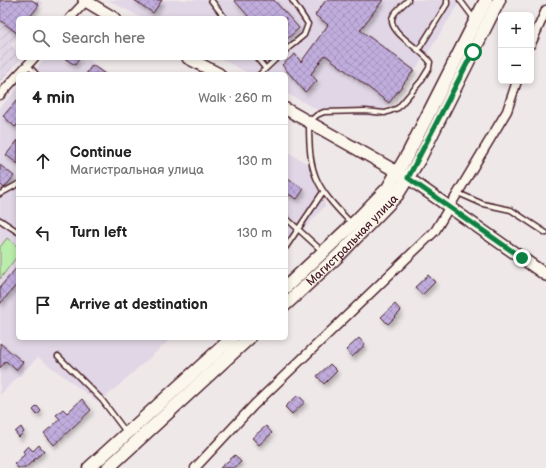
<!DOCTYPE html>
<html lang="en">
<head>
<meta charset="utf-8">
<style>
  :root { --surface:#fff; --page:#f2f2f2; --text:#222; --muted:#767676; --line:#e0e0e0 }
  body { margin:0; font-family:"Balsamiq Sans",sans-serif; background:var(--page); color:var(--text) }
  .controls { position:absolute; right:12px; top:12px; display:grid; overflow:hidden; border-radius:6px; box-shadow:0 2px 6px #0003 }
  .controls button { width:36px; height:36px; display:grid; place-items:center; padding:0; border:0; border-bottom:1px solid var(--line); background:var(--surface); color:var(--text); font:20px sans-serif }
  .stop { position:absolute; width:12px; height:12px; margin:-9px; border:3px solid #0b8043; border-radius:50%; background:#fff }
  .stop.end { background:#0b8043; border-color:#fff; box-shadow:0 1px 4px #0008 }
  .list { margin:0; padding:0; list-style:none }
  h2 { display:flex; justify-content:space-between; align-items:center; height:52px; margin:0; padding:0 16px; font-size:17px }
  h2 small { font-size:13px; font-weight:400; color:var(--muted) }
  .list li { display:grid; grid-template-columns:26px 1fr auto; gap:12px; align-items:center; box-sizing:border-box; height:72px; padding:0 16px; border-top:1px solid var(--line) }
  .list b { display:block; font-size:15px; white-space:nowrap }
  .list p { margin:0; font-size:13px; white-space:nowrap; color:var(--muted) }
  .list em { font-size:13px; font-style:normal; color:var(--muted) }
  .icon { flex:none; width:22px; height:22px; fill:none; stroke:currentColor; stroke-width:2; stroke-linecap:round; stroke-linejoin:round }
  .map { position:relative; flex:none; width:546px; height:468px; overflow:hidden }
  .search { position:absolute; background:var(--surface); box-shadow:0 2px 6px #0003; left:16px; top:16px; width:272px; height:44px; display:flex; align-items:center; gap:10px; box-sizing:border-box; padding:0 14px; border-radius:6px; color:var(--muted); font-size:15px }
  .panel { position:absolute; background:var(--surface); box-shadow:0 2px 6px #0003; left:16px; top:72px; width:272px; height:268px; border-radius:6px }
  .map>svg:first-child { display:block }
  .built { fill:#e1d6e5 }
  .industrial { fill:url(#industrial-furrows) }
  .garden { fill:#baecac; stroke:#82866c }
  .building { fill:url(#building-cross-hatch); stroke:#4a1f2b; filter:url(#shadow) }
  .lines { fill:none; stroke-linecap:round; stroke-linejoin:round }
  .service-casing { stroke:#4a1f2b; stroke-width:7 }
  .minor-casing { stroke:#4a1f2b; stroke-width:11 }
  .tertiary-casing { stroke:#4a1f2b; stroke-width:14 }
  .secondary-casing { stroke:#4a1f2b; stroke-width:15 }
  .service { stroke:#fbf7ec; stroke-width:4 }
  .minor { stroke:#fbf7ec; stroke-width:8 }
  .tertiary { stroke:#fbf7ec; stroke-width:11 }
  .secondary { stroke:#fbf7ec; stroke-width:12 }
  .route { stroke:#0b8043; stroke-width:5 }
  .labels { text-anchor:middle; stroke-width:4; stroke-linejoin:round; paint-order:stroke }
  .street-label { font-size:12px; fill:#4a1f2b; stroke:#fbf7ec }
</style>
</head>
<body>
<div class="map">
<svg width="546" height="468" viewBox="0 0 546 468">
  <defs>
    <pattern id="industrial-furrows" width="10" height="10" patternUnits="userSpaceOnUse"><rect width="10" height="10" fill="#e1d6e5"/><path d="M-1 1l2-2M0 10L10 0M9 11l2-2" fill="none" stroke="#c3b7c5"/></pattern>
    <pattern id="building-cross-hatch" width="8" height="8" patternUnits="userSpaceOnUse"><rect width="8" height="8" fill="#c0addd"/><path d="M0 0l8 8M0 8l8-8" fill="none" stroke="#a694be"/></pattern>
    <filter id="shadow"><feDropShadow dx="2" dy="3.5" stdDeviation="2" flood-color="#0004"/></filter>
  </defs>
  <rect width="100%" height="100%" fill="#efe8e9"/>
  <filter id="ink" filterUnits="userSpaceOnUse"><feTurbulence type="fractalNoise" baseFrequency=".025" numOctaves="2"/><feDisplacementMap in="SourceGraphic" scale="8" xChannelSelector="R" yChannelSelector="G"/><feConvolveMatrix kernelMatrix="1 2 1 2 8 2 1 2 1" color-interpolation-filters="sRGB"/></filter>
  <g filter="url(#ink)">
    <path class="built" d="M 108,0 L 461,0 L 429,51 L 378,117 L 320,111 L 286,93 L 286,74 L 250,74 L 219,58 L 286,58 L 286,18 L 142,18 Z
      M 45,58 L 86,58 L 107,74 L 31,74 Z
      M 18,88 L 18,338 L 169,338 L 166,343 L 99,403 L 38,357 L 0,395 L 0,108 Z
      M 286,151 L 318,170 L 325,206 L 286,249 Z"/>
    <path class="industrial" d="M 0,0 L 38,0 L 43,3 L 31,18 L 18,18 L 18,35 L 11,45 L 18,52 L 18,58 L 21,58 L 0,82 Z"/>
    <path class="garden" d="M 7,238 L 18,247 L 18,255 L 0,279 L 0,247 Z"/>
    <path class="building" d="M 0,0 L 32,0 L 39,5 L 29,18 L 18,18 L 18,34 L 0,20 Z
      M 134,0 L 162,0 L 153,13 Z
      M 234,0 L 274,0 L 299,28 L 286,40 L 286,18 L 250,18 Z
      M 326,0 L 383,0 L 360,30 L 414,70 L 389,103 L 325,55 L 311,74 L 317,81 L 305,92 L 282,65 L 295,54 L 301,62 L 328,25 L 315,15 Z
      M 64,58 L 80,58 L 75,65 Z
      M 92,65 L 105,74 L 86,74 Z
      M 18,99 L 18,124 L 15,127 L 3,116 Z
      M 18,140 L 18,164 L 6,155 Z
      M 0,165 L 14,176 L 4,188 L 0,184 Z
      M 286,178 L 304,189 L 297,199 L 286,193 Z
      M 18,266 L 18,283 L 0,304 L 0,287 Z
      M 428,275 L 435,282 L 422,295 L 415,287 Z
      M 395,304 L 401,311 L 388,324 L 381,317 Z
      M 359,338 L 365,345 L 352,357 L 346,350 Z
      M 0,343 L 23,362 L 16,370 L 6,361 L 0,368 Z
      M 330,364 L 337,371 L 324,384 L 317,376 Z
      M 298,395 L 305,402 L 292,414 L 285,407 Z
      M 82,399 L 91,410 L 54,445 L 44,433 L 60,419 L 56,415 L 63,409 L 67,413 Z
      M 37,406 L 41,411 L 37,415 L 33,410 Z
      M 266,426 L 272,433 L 259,445 L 252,438 Z
      M 21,427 L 24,432 L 19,437 L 15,432 Z
      M 39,445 L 44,451 L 25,468 L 18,468 L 14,464 L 25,454 L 23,451 L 28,446 L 33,451 Z
      M 235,455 L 241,462 L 234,468 L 220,468 Z"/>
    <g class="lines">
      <defs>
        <path id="service" d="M 211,0 L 225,18
          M 460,0 L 475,20
          M 419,49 L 447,4 L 447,0
          M 286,50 L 304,35 L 308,24 L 292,0
          M 257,58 L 265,68
          M 28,65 L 36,74
          M 260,74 L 277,58
          M 458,193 L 483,204 L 511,210 L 546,233
          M 0,194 L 18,184
          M 286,218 L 322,251
          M 0,220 L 18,232
          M 351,223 C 314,185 309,174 309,122 L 317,115 L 324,112 L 365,111 L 385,113 L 398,108 L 421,81 L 429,68 L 430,62 C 422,49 385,31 393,16 C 396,10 403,5 408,0
          M 286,247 L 323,192
          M 58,356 L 102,400 L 126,432"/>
        <path id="minor" d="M 70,18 L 86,1
          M 531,44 L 546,10
          M 19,74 L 34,58
          M 0,95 L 18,75
          M 195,468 L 254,405 L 435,231 L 507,111 L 517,81"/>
        <path id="tertiary" d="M 84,0 L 114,18
          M 188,58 L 219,74
          M 286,109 L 408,178 L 546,275"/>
        <g id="secondary">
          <path d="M 286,287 L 353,224 L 388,188 L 409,152 L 486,0"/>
          <path id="s1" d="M 286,304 L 340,254 L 397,195 L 420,158 L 499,0"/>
          <path d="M 89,468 L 232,338"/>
          <path d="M 108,468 L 249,338"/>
        </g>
      </defs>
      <use href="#service" class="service-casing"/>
      <use href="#minor" class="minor-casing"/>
      <use href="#tertiary" class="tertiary-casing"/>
      <use href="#secondary" class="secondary-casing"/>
      <use href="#service" class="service"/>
      <use href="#minor" class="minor"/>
      <use href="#tertiary" class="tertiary"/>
      <use href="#secondary" class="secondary"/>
    </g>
  </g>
  <g class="lines" filter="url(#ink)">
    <path class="route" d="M 473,52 L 408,178 L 522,258"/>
  </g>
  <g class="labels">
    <g class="street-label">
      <text dy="4" stroke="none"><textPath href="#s1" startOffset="92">Магистральная улица</textPath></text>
    </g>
  </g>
</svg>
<div class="controls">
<button>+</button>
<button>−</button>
</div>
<div class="stop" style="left:473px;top:52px"></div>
<div class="stop end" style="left:522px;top:258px"></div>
<div class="search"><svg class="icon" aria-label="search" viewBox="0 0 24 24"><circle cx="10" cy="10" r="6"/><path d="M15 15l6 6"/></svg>Search here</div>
<section class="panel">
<h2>4 min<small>Walk · 260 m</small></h2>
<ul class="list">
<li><svg class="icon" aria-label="ahead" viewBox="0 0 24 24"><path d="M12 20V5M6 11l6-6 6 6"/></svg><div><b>Continue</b><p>Магистральная улица</p></div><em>130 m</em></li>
<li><svg class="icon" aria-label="left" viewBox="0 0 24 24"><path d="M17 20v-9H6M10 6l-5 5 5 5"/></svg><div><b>Turn left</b></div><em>130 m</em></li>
<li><svg class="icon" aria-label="arrive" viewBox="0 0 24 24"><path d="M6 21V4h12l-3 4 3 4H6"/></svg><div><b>Arrive at destination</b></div></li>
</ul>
</section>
</div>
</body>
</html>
